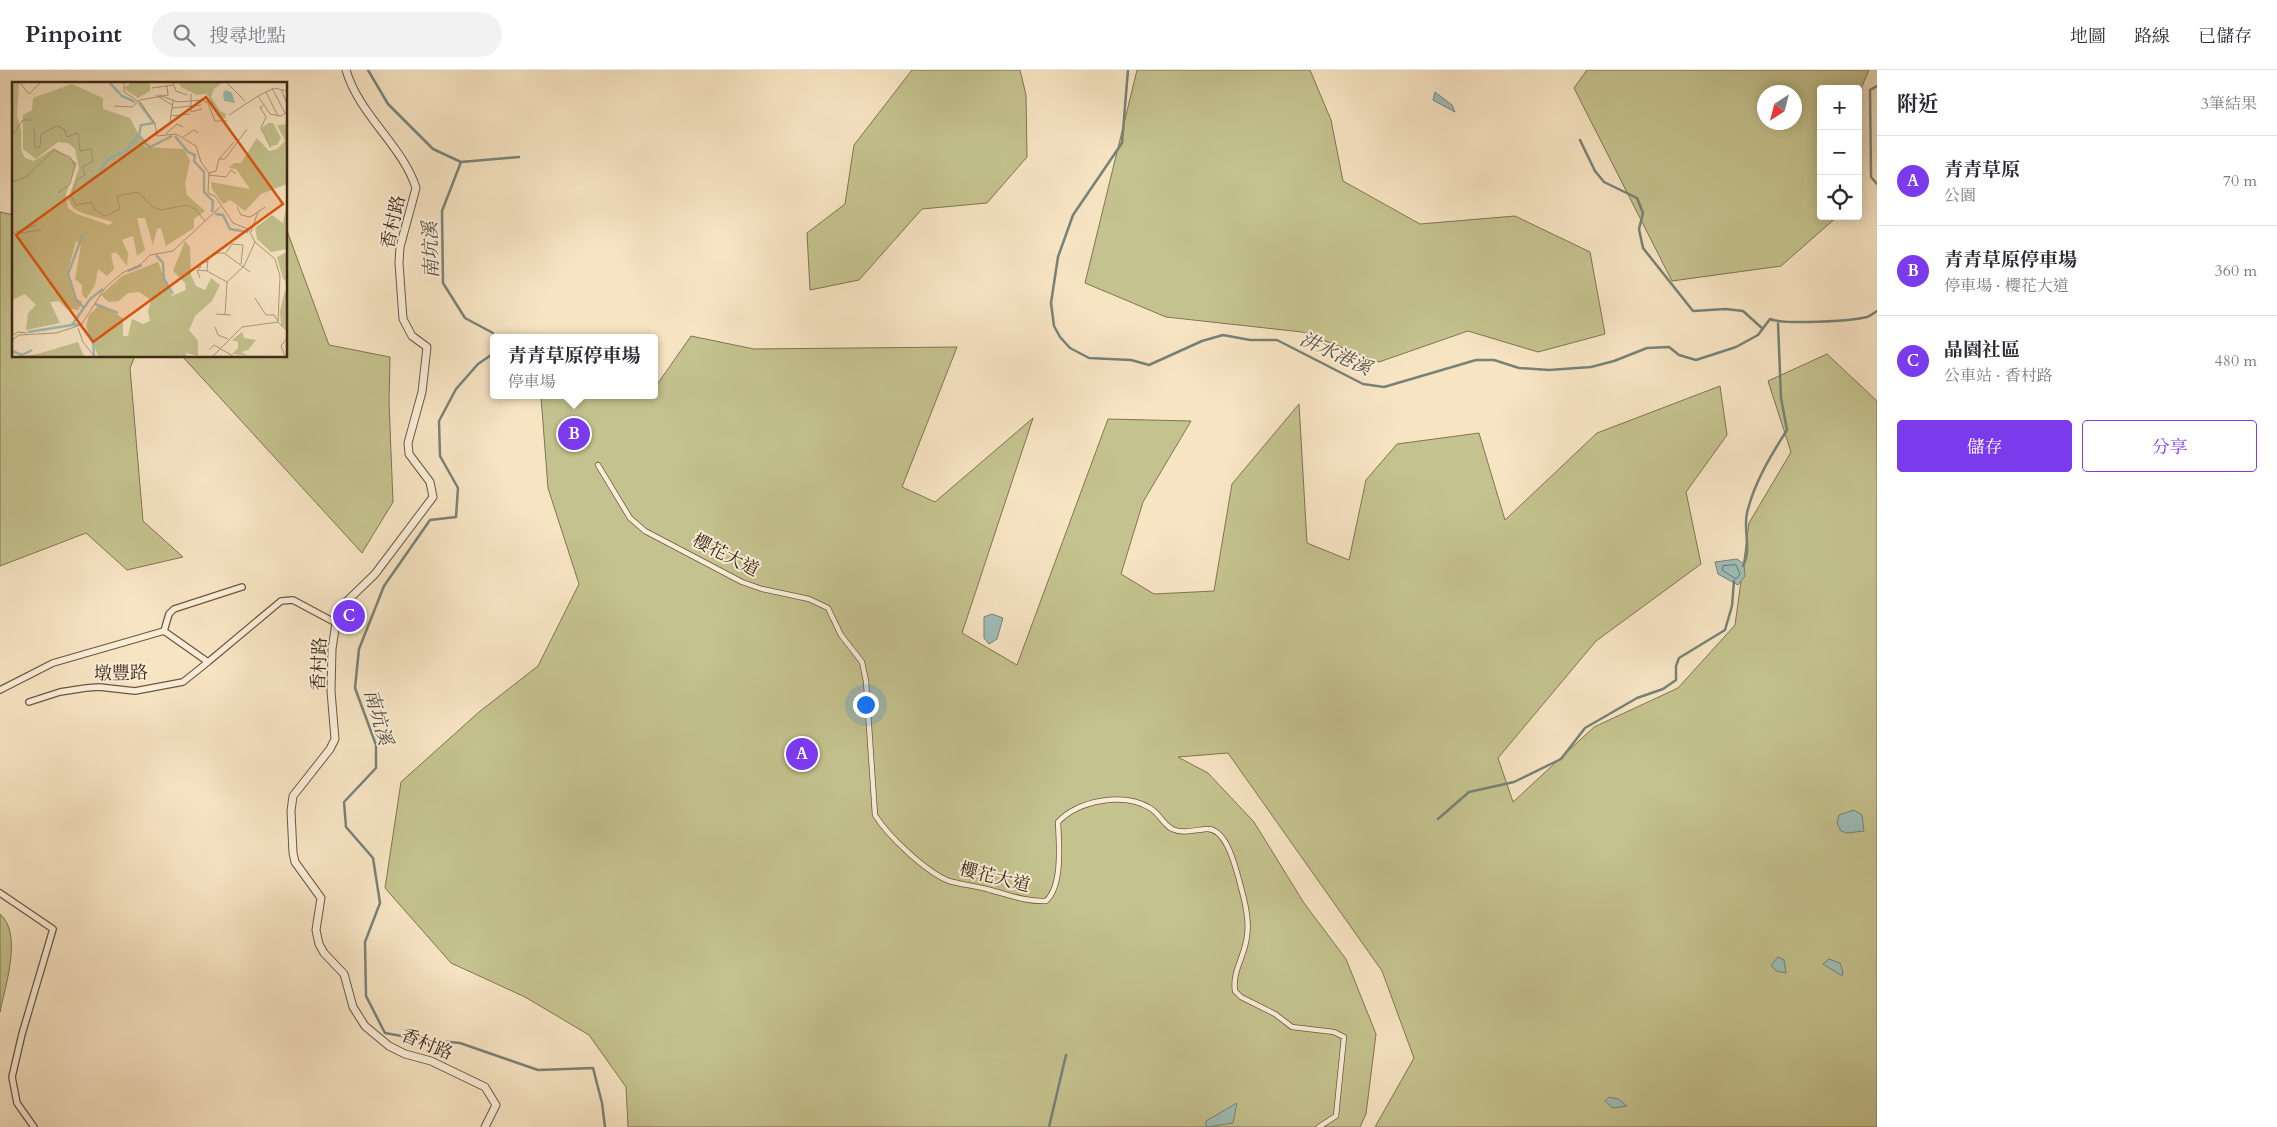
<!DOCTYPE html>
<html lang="zh-TW">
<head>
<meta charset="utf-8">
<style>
  :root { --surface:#fff; --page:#f2f2f3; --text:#2b2b33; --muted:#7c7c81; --line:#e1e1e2; --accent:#7c3aed }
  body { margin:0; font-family:Cardo,"Noto Serif TC",serif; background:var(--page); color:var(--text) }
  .controls { position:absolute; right:15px; top:15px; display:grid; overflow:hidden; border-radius:5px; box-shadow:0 2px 12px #0003 }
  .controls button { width:45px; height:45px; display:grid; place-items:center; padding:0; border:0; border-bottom:1px solid var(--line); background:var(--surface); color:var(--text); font:25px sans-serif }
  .compass { position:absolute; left:1757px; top:15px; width:45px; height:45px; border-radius:50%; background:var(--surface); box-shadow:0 2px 12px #0003; rotate:216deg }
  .you { position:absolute; left:865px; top:634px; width:18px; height:18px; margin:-12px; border:4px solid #fff; border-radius:50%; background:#1a73e8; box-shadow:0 0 0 8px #1a73e833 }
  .badge { display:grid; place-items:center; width:32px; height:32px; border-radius:50%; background:var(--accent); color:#fff; font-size:16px; font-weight:700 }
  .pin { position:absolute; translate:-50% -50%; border:2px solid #fff; box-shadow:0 1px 5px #0006 }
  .popup { position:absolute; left:490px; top:264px; width:168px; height:65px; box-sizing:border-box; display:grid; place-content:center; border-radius:5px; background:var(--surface); filter:drop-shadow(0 1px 4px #0005); font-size:16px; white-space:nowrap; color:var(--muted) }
  .popup b { font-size:19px; color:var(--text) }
  .popup::after { content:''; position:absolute; left:50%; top:100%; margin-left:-10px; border:10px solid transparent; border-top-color:var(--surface) }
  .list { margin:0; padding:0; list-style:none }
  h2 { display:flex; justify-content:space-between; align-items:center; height:65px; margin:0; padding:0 20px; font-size:21px }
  h2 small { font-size:16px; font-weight:400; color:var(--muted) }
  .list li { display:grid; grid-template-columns:32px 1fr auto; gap:15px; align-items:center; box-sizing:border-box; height:90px; padding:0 20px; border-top:1px solid var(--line) }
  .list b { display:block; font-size:19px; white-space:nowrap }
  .list p { margin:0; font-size:16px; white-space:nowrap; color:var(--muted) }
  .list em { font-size:16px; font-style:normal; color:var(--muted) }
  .actions { display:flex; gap:10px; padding:15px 20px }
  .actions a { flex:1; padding:11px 0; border:1px solid var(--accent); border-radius:5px; text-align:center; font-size:18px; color:var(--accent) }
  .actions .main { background:var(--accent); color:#fff }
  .icon { flex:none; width:28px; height:28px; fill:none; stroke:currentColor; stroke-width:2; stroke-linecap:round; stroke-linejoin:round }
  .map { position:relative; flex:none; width:1877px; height:1057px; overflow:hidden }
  header { display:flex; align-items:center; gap:30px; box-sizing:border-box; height:70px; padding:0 25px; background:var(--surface); border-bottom:1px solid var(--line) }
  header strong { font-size:24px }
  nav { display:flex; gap:28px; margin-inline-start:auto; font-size:18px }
  .search { width:350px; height:45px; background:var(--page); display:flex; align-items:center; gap:12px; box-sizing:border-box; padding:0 18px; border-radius:28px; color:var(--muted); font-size:19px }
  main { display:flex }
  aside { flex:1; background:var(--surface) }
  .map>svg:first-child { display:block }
  .green { fill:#c4c28e; stroke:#807552; fill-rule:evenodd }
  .water { fill:#9ebeb9; stroke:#778278 }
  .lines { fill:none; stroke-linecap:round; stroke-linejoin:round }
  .shore { stroke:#6e7368; stroke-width:1 }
  .stream { stroke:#778278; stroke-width:2.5 }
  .pedestrian-casing { stroke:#6c5741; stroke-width:6 }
  .minor-casing { stroke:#6c5741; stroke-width:8 }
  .tertiary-casing { stroke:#6c5741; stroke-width:9 }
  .pedestrian { stroke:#faedd8; stroke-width:4.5 }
  .minor { stroke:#faedd8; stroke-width:5.5 }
  .tertiary { stroke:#faedd8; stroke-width:7 }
  .labels { text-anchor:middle; stroke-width:4; stroke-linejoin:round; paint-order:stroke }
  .street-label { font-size:18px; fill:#3d2816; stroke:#faedd8 }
  .water-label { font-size:19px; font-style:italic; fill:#554e3f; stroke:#faedd8 }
  .inset-river { fill:none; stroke:#9ebeb9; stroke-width:2.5 }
  .inset-road { fill:none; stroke:#ad997e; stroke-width:1 }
  .view { fill:#df570c; fill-opacity:0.15; stroke:#df570c; stroke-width:2.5 }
  .inset-edge { fill:none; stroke:#3d2816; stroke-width:2.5 }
</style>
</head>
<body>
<header>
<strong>Pinpoint</strong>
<div class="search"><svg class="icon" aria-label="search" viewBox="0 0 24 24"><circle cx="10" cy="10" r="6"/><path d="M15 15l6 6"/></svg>搜尋地點</div>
<nav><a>地圖</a><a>路線</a><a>已儲存</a></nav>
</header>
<main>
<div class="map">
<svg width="1877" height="1057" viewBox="0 0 1877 1057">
  <rect width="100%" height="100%" fill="#f7e4c3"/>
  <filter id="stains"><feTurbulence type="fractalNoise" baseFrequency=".004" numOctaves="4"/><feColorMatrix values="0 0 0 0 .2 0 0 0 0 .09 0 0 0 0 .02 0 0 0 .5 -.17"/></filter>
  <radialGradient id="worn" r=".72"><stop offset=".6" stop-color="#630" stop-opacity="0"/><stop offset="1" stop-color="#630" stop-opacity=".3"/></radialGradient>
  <path class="green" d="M 912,0 L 1020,0 L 1026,25 L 1027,87 L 987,133 L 922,139 L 859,210 L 810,220 L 807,163 L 845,134 L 854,75 Z
    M 1137,0 L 1310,0 L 1331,50 L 1343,111 L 1420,154 L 1515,146 L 1590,182 L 1605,264 L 1538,282 L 1468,261 L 1379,292 L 1302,262 L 1166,247 L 1085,213 Z
    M 1587,0 L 1869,0 L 1862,16 L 1858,56 L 1858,19 L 1821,19 L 1821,146 L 1838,146 L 1781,196 L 1672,211 L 1574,18 ZM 1764,22 L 1794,22 L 1794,52 L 1764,52 Z
    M 0,142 L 14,145 L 14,286 L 135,286 L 130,298 L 143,451 L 183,487 L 127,500 L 86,463 L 0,496 Z
    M 286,158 L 329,275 L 390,287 L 389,332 L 393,432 L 362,483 L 182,286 L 286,286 Z
    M 691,266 L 754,279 L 957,277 L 902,417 L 935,432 L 1033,348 L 962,563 L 1017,595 L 1108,349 L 1191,351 L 1143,432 L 1121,504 L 1154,524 L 1214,521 L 1232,414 L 1299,334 L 1307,473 L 1349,490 L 1366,410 L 1397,374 L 1479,363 L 1505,450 L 1597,363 L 1720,316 L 1727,365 L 1686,422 L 1701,494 L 1596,571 L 1498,688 L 1513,732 L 1594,657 L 1678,618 L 1735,555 L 1749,453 L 1791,382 L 1768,311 L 1827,284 L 1877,331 L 1877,1057 L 1375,1057 L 1414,988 L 1382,901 L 1228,683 L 1178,687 L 1208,703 L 1254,752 L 1304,833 L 1346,889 L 1376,964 L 1366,1044 L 1360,1057 L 628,1057 L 626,1017 L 589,965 L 525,927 L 451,893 L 385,818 L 401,712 L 479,642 L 538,596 L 579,514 L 548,418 L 541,327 L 654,325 L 654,319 Z
    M 0,844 C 23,864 5,916 0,942 Z"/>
  <path class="water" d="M 1435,22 L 1452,35 L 1455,42 L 1433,30 Z
    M 1737,489 L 1744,494 L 1745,506 L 1738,515 L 1718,504 L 1715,492 Z
    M 992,544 L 1003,548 L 997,569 L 989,574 L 984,568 L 984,547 Z
    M 1854,740 L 1862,745 L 1864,761 L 1847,763 L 1841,761 L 1837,753 L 1839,745 Z
    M 1778,887 L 1784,890 L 1786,903 L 1776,901 L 1771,895 Z
    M 1829,889 L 1840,893 L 1843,902 L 1842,906 L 1823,894 Z
    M 1609,1027 L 1618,1029 L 1627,1036 L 1613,1038 L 1605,1031 Z
    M 1237,1033 L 1233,1053 L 1206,1057 L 1206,1051 Z"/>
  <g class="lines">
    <path class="shore" d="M 1736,495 L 1740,504 L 1736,509 L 1722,500 L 1723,496 Z"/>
    <path class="stream" d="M 368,0 L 388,34 L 433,79 L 461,92 L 442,141 L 443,213 L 465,248 L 493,263
      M 1128,0 L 1122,73 L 1073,145 L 1058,187 L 1051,233 L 1054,256 L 1060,267 L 1070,278 L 1089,288 L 1131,290 L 1149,295 L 1202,271 L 1223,265 L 1250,270 L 1277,270 L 1363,314 L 1384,317 L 1476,290 L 1494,290 L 1519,298 L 1549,300 L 1591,297 L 1614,291 L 1647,278 L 1669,277 L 1679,285 L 1696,290 L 1736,277 L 1758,265 L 1770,249 C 1784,255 1852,251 1867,247 C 1870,246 1874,243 1877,241
      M 1877,16 L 1870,20 L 1871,107 L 1877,114
      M 1580,70 L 1595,101 L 1604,112 L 1637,128 L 1643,143 L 1639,159 L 1643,178 L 1693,241 L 1726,239 L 1743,241 L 1763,259
      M 461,92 L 519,87
      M 494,283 L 478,294 L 456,319 L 439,351 L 440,386 L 458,418 L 456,447 L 430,450 L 384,516 L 359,579 L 355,618 L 376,675 L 376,698 L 344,732 L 346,757 L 373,788 L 380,833 L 365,872 L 366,926 L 385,963 L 418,969 L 460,973 L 538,1000 L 593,998 L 602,1033 L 605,1057
      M 1743,496 C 1752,479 1743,460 1747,443 C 1754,413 1771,385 1787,360 L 1781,328 L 1778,253
      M 1438,749 L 1469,722 L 1514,712 L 1561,689 L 1585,658 L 1637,628 L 1663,619 L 1676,610 L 1676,596 L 1679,588 L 1725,560 L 1732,536 L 1734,511
      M 1049,1057 L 1066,985"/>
    <defs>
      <path id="pedestrian" d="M 598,395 L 630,448 L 645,461 L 742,512 L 762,519 L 809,529 L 828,538 L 841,565 L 862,592 L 866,611 L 875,745 C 888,766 926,802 949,811 C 963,815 977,816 990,820 C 1010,825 1026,832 1046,831 C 1063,816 1059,773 1058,752 C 1079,730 1124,722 1150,738 C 1159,743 1163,754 1172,759 C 1183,764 1195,760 1206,759 C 1225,757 1234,792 1238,806 C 1243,825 1250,847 1247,866 C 1245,886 1232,901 1235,921 L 1241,927 L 1275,944 L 1292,957 L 1334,962 L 1344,967 L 1336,1046 L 1319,1057"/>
      <path id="minor" d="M 164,561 L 169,544 L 174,539 L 242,517
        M 0,620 L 53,593 L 164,561 L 208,592 L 281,531 L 293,530 L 336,553
        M 29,632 L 60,622 L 86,618 L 99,617 L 135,621 L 183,612 L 208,592
        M 0,823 L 53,859 L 22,964 L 12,1007 L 17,1033 L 34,1057"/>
      <path id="tertiary" d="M 346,0 C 359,45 403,76 416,118 L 400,177 L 399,193 L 403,249 L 412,266 L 427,277 L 422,322 L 408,373 L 409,384 L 430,412 L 433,427 L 375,504 L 344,534 L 336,553 L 332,579 L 331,621 L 335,669 L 330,679 L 293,726 L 291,741 L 293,783 L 295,792 L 321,828 L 316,860 L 319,874 L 324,883 L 344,904 L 353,937 L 365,956 L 389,976 L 405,984 L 431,991 L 485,1017 L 496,1035 L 485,1057"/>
    </defs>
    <use href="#pedestrian" class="pedestrian-casing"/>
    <use href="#minor" class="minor-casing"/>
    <use href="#tertiary" class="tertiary-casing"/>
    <use href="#pedestrian" class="pedestrian"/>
    <use href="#minor" class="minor"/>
    <use href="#tertiary" class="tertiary"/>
  </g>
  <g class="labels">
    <g class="street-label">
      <text transform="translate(393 152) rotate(-77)" y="6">香村路</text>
      <text transform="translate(726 485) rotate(27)" y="6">櫻花大道</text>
      <text transform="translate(319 594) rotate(-88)" y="6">香村路</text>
      <text transform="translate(121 603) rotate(-1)" y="6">墩豐路</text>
      <text transform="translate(995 807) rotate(14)" y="6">櫻花大道</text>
      <text transform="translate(427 974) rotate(22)" y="6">香村路</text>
    </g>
    <g class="water-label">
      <text transform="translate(430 180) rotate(-92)" y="7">南坑溪</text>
      <text transform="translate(1336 283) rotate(25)" y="7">汫水港溪</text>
      <text transform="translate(379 647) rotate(74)" y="7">南坑溪</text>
    </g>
  </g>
  <g transform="translate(12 12)">
    <rect width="275" height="275" fill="#f7e4c3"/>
    <path d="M 0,1 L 7,1 L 5,33 L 9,48 L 9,68 L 13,76 L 22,79 L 42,66 L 65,81 L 54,112 L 56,126 L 65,132 L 97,143 L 101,140 L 70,131 L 61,126 L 56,117 L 67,86 L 63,67 L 56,61 L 46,60 L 24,77 L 11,67 L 11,33 L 20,28 L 21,16 L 60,2 L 91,16 L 91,27 L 118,36 L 133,65 L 172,67 L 178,79 L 173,101 L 175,113 L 193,129 L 182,137 L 182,146 L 154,164 L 149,146 L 145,147 L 141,163 L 133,136 L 125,136 L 133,168 L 125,174 L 121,154 L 110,158 L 116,171 L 115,184 L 104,170 L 99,172 L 102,187 L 95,194 L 86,187 L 83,203 L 74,217 L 70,212 L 70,203 L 63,197 L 69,163 L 64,159 L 55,193 L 62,215 L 70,220 L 66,228 L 54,226 L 47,219 L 38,220 L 48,241 L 14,248 L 16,231 L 24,223 L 13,212 L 0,218 ZM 119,1 L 138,1 L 138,9 L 126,16 L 114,8 L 113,5 ZM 167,1 L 210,1 L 202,7 L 199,15 L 208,29 L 214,32 L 213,37 L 206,34 L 195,12 L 185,13 L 169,5 ZM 256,41 L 261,41 L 269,56 L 265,63 L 258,64 L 250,46 ZM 275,42 L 275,102 L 249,112 L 233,129 L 218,118 L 211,122 L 200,107 L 199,100 L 238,107 L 224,87 L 217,86 L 222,81 L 229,81 L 245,56 L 257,69 L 265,67 L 273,59 L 265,43 ZM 275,122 L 275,167 L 259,170 L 245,157 L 243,146 L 260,133 L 271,141 ZM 173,159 L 178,165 L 179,193 L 184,204 L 193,208 L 199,196 L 208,203 L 200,219 L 183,234 L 177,248 L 186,259 L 186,274 L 174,271 L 174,274 L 86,274 L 74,244 L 77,233 L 87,223 L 111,236 L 111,254 L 116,254 L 120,237 L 131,242 L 138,239 L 136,229 L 139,218 L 127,210 L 116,211 L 107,219 L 97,220 L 89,213 L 110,194 L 146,180 L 160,214 L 174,208 L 173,201 L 161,189 ZM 275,170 L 275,200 L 271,197 L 265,175 ZM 273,209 L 275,210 L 275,247 L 269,243 L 268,229 ZM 230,250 L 232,256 L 244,258 L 236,268 L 229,270 L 236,274 L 220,272 L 226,266 L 226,260 L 220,258 ZM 66,260 L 72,274 L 14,274 L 29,271 Z" fill="#c4c28e"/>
    <path d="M 214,8 L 220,11 L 223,21 L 212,19 L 211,11 Z" fill="#9ebeb9"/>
    <path class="inset-river" d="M 98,1 L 110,14 L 123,20M 127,21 L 142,41 L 129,43 L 127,53 L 134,62 L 138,65 L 160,54M 163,54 L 176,70 L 183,73 L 182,79 L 192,90 L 192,110 L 201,119 L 200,130M 76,99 L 87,92 L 95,78 L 114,69 L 127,53M 203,132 L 211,133 L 218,147 L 236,150M 71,152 L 56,192 L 64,217 L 72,226M 144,173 L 151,181 L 152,197 L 161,212M 116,189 L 130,183M 83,222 L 106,231M 61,243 L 67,242 L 81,257 L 82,274M 16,250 L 60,243 L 78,217 L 91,207M 0,269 L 10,273 L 20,268"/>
    <path class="inset-road" d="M 8,1 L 17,12 L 28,1M 112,1 L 112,10 L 129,21 L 143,42 L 145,54 L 164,52 L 184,64 L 189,80 L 197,91 L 196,111 L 203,114 L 221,141 L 236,147 L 243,160 L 263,177 L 268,194 L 266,240 L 275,249M 161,1 L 164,9 L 175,13M 215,1 L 233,19M 140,6 L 161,3M 260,6 L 273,31M 269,7 L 275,22M 275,9 L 262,6 L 246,14 L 258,32 L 269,34 L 275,30M 254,10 L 266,34M 179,12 L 179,30 L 190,27M 144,13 L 160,23M 147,13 L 166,20 L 191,18 L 196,21 L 203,39 L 215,39M 102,24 L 120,25 L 128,18 L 156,13 L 155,4M 251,24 L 248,25 L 254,35 L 249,46 L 259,66M 160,26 L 189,23M 217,33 L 246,14M 159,34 L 178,32M 158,39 L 161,19M 22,45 L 23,65 L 28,65 L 29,52 L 45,44 L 52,47 L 55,55 L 66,51 L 68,69 L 79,67 L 81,79 L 70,85 L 73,93 L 66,97 L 59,114 L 64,123 L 79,120 L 83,128 L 93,134 L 108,127 L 105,114 L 126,110 L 141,125 L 149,128 L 175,123 L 183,127 L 193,139M 154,52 L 165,42 L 171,45M 0,53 L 11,38 L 19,38M 171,55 L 182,48 L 186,51M 207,77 L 222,60M 197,91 L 204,89 L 207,77 L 213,77 L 235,47M 197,93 L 214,95 L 219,88 L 224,92M 0,100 L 14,95 L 42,68 L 58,75 L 63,83 L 58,102 L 46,111M 225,125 L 229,133 L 238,135 L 246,130M 239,150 L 246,130 L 253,125M 0,151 L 25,143M 8,151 L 29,148M 214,171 L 220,162 L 231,163 L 229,182M 185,185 L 188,186 L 189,180 L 196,180M 195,189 L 196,177 L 205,171 L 212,171 L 238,190M 188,196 L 185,188 L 195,189 L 215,200 L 232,184 L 243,160M 243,216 L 254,233 L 262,233 L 266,239M 204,232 L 219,233M 213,233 L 215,200M 203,245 L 206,253 L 216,257M 66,246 L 71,260 L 82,274M 0,254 L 6,250 L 15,251M 0,264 L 1,257 L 7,253 L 44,251 L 69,243 L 93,206 L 110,191 L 128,183 L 138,173 L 161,169 L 208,125M 197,268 L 202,263 L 221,274M 201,274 L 230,245 L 266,240M 273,274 L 269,264 L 275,256"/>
    <path class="view" d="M 194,15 L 271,122 L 81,260 L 4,153 Z"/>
    <rect width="275" height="275" class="inset-edge"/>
  </g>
  <rect width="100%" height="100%" filter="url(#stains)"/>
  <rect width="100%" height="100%" fill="url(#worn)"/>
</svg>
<div class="controls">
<button>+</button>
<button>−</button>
<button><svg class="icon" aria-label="locate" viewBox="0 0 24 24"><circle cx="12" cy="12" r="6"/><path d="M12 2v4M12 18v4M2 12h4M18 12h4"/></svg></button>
</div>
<svg class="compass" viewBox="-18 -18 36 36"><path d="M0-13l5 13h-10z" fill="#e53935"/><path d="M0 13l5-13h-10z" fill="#7c7c81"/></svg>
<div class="you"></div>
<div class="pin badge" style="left:802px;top:684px">A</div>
<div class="pin badge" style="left:574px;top:364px">B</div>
<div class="popup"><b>青青草原停車場</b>停車場</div>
<div class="pin badge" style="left:349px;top:546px">C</div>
</div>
<aside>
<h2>附近<small>3筆結果</small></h2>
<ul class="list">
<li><span class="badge">A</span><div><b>青青草原</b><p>公園</p></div><em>70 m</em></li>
<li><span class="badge">B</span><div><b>青青草原停車場</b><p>停車場 · 櫻花大道</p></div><em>360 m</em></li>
<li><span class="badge">C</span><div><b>晶園社區</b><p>公車站 · 香村路</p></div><em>480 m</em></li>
</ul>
<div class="actions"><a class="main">儲存</a><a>分享</a></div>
</aside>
</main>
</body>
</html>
